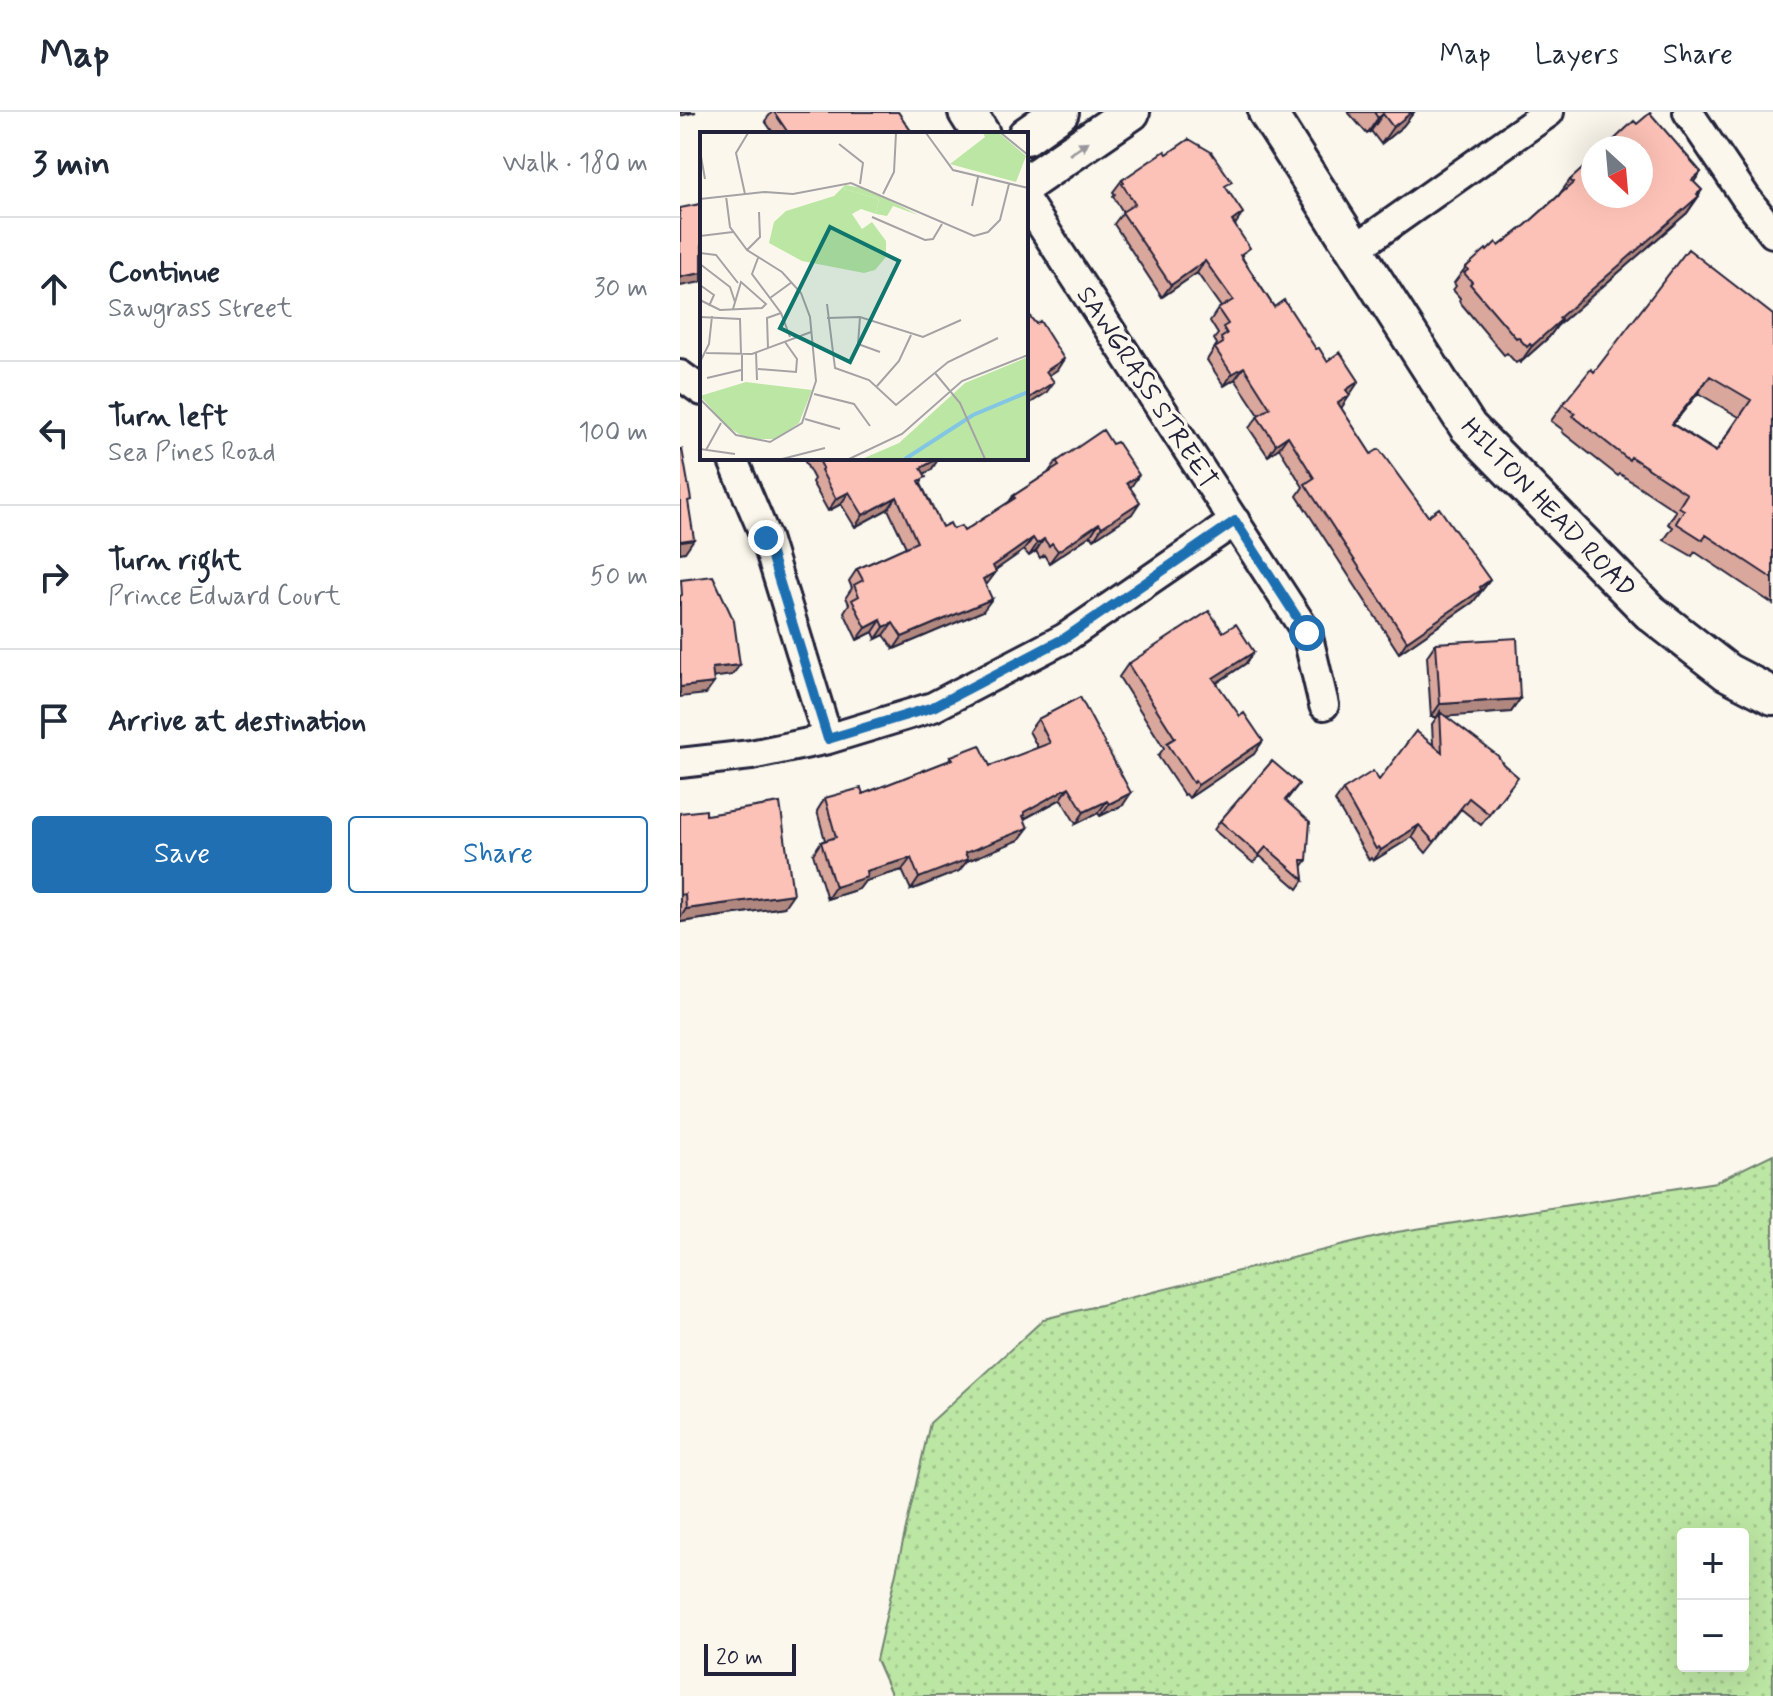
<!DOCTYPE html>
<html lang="en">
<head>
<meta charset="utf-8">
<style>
  :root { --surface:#fff; --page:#f2f2f3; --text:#1f2937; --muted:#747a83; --line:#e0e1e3; --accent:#1f6fb2 }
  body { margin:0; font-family:Mynerve,sans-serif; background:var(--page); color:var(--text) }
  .controls { position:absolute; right:24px; bottom:24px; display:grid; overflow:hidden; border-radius:8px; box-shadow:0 8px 32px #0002 }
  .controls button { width:72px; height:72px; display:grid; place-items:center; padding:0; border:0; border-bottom:2px solid var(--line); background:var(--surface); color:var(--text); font:40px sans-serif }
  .compass { position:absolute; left:901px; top:24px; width:72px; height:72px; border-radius:50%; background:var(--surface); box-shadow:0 8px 32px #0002; rotate:154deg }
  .scale { position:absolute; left:24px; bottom:20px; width:92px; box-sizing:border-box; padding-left:8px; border:4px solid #22223b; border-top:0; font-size:22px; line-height:28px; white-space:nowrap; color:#22223b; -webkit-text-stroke:6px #fbf7ec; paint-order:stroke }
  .stop { position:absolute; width:24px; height:24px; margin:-18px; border:6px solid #1f6fb2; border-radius:50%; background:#fff }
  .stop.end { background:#1f6fb2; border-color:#fff; box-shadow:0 2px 8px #0008 }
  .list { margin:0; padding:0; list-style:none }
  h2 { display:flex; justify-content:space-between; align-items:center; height:104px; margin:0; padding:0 32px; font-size:34px }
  h2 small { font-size:26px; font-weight:400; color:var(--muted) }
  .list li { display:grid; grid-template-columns:52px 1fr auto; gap:24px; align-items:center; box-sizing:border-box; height:144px; padding:0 32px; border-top:2px solid var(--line) }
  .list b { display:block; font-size:30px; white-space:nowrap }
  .list p { margin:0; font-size:26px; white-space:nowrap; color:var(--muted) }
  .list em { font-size:26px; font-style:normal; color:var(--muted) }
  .actions { display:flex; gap:16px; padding:24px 32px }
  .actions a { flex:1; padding:18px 0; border:2px solid var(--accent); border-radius:8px; text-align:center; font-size:28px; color:var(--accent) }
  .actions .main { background:var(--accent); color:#fff }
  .icon { flex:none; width:44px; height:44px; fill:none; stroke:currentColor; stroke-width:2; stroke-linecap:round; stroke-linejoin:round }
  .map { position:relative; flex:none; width:1093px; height:1584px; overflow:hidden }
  header { display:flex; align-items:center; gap:48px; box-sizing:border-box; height:112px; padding:0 40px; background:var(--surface); border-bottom:2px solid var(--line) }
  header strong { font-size:38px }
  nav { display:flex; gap:44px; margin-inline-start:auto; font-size:28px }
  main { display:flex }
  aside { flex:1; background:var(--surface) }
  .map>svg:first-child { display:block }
  .grass { fill:url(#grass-dots); stroke:#6f846f; stroke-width:2; fill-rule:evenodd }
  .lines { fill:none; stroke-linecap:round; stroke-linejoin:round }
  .minor-casing { stroke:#22223b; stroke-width:34 }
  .tertiary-casing { stroke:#22223b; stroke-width:42 }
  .minor { stroke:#fbf7ec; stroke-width:28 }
  .tertiary { stroke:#fbf7ec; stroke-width:36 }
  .wall { fill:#daa79d; stroke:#22223b; stroke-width:2; fill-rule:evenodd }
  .shaded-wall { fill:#b18880; stroke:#22223b; stroke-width:2 }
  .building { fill:#fdc2b7; stroke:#22223b; stroke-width:2; fill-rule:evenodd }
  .oneway { fill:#99979c }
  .route { stroke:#1f6fb2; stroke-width:10 }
  .labels { text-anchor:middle; stroke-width:7; stroke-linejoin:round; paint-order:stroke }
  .street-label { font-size:26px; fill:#22223b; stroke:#fbf7ec }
  .inset-river { fill:none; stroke:#83c6e4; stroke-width:4 }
  .inset-road { fill:none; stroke:#a4a2a5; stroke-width:2 }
  .view { fill:#0f766e; fill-opacity:0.15; stroke:#0f766e; stroke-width:4 }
  .inset-edge { fill:none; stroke:#22223b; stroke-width:4 }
</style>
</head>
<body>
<header>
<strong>Map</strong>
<nav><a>Map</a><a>Layers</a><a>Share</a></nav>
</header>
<main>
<aside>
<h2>3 min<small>Walk · 180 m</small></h2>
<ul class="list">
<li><svg class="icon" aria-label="ahead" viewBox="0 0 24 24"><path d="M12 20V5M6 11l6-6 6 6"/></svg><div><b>Continue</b><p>Sawgrass Street</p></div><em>30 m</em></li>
<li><svg class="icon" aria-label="left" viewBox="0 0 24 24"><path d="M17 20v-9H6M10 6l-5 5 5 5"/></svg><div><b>Turn left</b><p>Sea Pines Road</p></div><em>100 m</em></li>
<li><svg class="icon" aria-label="right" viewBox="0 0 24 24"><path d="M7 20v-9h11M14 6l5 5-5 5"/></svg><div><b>Turn right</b><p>Prince Edward Court</p></div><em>50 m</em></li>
<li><svg class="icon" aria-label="arrive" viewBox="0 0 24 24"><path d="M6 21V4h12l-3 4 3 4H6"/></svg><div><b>Arrive at destination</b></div></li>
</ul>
<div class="actions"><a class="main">Save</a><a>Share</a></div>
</aside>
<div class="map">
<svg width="1093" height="1584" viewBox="0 0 1093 1584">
  <defs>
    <pattern id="grass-dots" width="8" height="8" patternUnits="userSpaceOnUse" patternTransform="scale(2)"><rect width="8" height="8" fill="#bce6a3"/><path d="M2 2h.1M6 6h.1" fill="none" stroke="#a1c58d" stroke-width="1.8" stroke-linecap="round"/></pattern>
  </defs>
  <rect width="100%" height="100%" fill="#fbf7ec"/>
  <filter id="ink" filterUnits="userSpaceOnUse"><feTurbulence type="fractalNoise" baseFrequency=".0125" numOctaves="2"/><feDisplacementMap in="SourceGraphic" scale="16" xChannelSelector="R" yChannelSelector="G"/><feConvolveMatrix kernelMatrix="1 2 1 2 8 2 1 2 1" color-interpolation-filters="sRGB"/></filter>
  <g filter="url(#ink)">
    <path class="grass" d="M 1093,1042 L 1093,1584 L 212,1584 L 196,1548 L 250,1311 L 364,1207 L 717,1120 L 1036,1070 ZM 1003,1422 L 1063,1422 L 1063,1554 L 1003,1554 Z"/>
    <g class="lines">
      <defs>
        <path id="minor" d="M 1008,0 L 1066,86 L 1093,121
          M 346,89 L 627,521 L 644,593
          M 675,137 L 869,0
          M 0,263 L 22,279
          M 52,346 L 86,426 L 148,627
          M 0,651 L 71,643 L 148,627 L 253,595 L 385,526 L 555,409"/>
        <path id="tertiary" d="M 287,0 L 301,22
          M 587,0 L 788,315 L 970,500 L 1047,560 L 1093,584
          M 346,24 L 380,0
          M 346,72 L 451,0"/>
      </defs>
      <use href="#minor" class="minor-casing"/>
      <use href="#tertiary" class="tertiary-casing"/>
      <use href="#minor" class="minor"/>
      <use href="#tertiary" class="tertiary"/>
    </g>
    <path class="wall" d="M 92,0 L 218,0 L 233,22 L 94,22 L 85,9 Z
      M 668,0 L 734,0 L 723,14 L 701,32 L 691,19 L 687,22 Z
      M 957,12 L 1021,60 L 1014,70 L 1019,84 L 1007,101 L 877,214 L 869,225 L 840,251 L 839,249 L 836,251 L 827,241 L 824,243 L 779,189 L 780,186 L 773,178 L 776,174 L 774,171 L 786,155 L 807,139 L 819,134 L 846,113 L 878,84 L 890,68 Z
      M 487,42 L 547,77 L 563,147 L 594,195 L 647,249 L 671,281 L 661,296 L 691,342 L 748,404 L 810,468 L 793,490 L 719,541 L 617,384 L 623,375 L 599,336 L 588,344 L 569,316 L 579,303 L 555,267 L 544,274 L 527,248 L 537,232 L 534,227 L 538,222 L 530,209 L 538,197 L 541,195 L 517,161 L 482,185 L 434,112 L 443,100 L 433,84 L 435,82 L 433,80 L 442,68 Z
      M 1093,203 L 1093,492 L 1015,440 L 1012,444 L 984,428 L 993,415 L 988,412 L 996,399 L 940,362 L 938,364 L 882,320 L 883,318 L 871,309 L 883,292 L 914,260 ZM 1018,281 L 1059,305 L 1036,339 L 993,312 Z
      M 123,346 L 259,346 L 251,358 L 244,361 L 241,372 L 262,415 L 284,419 L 329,390 L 333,384 L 368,361 L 376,350 L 450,376 L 452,402 L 414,427 L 411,423 L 369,451 L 364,443 L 360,446 L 356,439 L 349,444 L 344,438 L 315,458 L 316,460 L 306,473 L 303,499 L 214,537 L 204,523 L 196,527 L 193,520 L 177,528 L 164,500 L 169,492 L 166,485 L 172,476 L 169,469 L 177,457 L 226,435 L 208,397 L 175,415 L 161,392 L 148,399 L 132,370 L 134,367 Z
      M 756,531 L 840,587 L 831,600 L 765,604 L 830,676 L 801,713 L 781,697 L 746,741 L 732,725 L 693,749 L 691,746 L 689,748 L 655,689 L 663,678 L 699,668 L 753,632 L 752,612 L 757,605 L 751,605 L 747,544 Z
      M 448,552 L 565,552 L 537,571 L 574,642 L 509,686 L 506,682 L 504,683 L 478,644 L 484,636 L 439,565 Z
      M 358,607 L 443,693 L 420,704 L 418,701 L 396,712 L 381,687 L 344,707 L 339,728 L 287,749 L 279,759 L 231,778 L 222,758 L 185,769 L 179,777 L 147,787 L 133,742 L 141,730 L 145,728 L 137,699 L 145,686 L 183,682 L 268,649 L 271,644 L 310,654 L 358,636 L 349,619 Z
      M 619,672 L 606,689 L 627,748 L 622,755 L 624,768 L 618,777 L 580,744 L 573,751 L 534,718 L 540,709 Z
      M 0,701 L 26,703 L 104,795 L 0,810 Z"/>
    <path class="shaded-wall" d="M 0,0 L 16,0 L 0,4 Z
      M 730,0 L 734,0 L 723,14 L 701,32 L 713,15 Z
      M 703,2 L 691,19 L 687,22 L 698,6 Z
      M 1022,78 L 1007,101 L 877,214 L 869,225 L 840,251 L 852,234 L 879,206 Z
      M 563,101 L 555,113 L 552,109 Z
      M 525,149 L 517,161 L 482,185 L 491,173 Z
      M 22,161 L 22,170 L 0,174 L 0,165 Z
      M 384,247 L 377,258 L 359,270 L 366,259 Z
      M 564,255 L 555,267 L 544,274 L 552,262 Z
      M 1030,264 L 1018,281 L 980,328 L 992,312 Z
      M 679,269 L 671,281 L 658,290 L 666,278 Z
      M 374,270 L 366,281 L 346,294 L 346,288 Z
      M 670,283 L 662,295 L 649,303 L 658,291 Z
      M 608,324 L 599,336 L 588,344 L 596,332 Z
      M 259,346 L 251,358 L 233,368 L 241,356 Z
      M 459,363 L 451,375 L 439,383 L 447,371 Z
      M 169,380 L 161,392 L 148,399 L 156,387 Z
      M 217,385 L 208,397 L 175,415 L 183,403 Z
      M 460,390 L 452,402 L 414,427 L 422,415 Z
      M 419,411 L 411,423 L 369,451 L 378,439 Z
      M 353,426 L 344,438 L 304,466 L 313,454 Z
      M 14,427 L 5,440 L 0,441 L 0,429 Z
      M 364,427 L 356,439 L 349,444 L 357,432 Z
      M 316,460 L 307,472 L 294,479 L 303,467 Z
      M 810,468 L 793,490 L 719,541 L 727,529 Z
      M 312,487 L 303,499 L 214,537 L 222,525 Z
      M 201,508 L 193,520 L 177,528 L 186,516 Z
      M 213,511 L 204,523 L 196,527 L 204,515 Z
      M 574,540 L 565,552 L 524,579 L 533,566 Z
      M 60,553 L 52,563 L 24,567 L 32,556 Z
      M 34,571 L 26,582 L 0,585 L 0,575 Z
      M 840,587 L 831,600 L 760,605 L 760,600 L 757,605 L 751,605 L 760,592 Z
      M 583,629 L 574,642 L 509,686 L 518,673 Z
      M 389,675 L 381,687 L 342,708 L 344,700 Z
      M 451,681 L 443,693 L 420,704 L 429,692 Z
      M 427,689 L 418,701 L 396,712 L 404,700 Z
      M 739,713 L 732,725 L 693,749 L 701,738 Z
      M 348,716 L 339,728 L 287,749 L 279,759 L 231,778 L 239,766 L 285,741 Z
      M 231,746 L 222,758 L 185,769 L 179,777 L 147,787 L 155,775 L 186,759 Z
      M 113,782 L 104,795 L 0,810 L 0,806 L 6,797 Z"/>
    <path class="building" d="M 94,0 L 218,0 L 233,22 L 109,22 Z
      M 694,0 L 732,0 L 713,15 L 703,2 L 698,6 Z
      M 970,1 L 1021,60 L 1012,68 L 1022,78 L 1017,82 L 1019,84 L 879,206 L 881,208 L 852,234 L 850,232 L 847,235 L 838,225 L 836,226 L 790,172 L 792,170 L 784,161 L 788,158 L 786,155 L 806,137 L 807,139 L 816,130 L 819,134 L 846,113 L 893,71 L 890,68 L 913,47 L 913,84 L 961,84 L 961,36 L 925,36 L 954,9 L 957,12 Z
      M 509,27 L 531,40 L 552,70 L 545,74 L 563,101 L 552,109 L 570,136 L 560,143 L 594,195 L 604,188 L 636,237 L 639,236 L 647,249 L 660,240 L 679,269 L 666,278 L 670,283 L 658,291 L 691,342 L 699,337 L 748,404 L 759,396 L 810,468 L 800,475 L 801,478 L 727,529 L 625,372 L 634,366 L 608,324 L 596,332 L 577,304 L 590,296 L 564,255 L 552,262 L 535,236 L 543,231 L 541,226 L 547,222 L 543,215 L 548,212 L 538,197 L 553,188 L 525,149 L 491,173 L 442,100 L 455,92 L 442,72 L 444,71 L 442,68 L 485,39 L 487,42 Z
      M 20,92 L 22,105 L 22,161 L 0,165 L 0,96 Z
      M 1008,137 L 1093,203 L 1093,467 L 1026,423 L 1023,428 L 996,411 L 1004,398 L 999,395 L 1007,382 L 951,345 L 949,348 L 893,304 L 895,302 L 883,292 L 911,257 L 914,260 ZM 1030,264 L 1071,288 L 1036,340 L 992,312 Z
      M 346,200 L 356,212 L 360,209 L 384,247 L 366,259 L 374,270 L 346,288 Z
      M 423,318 L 432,332 L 437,330 L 459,363 L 447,371 L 460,390 L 422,415 L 419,411 L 378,439 L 372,431 L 369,434 L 364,427 L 357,432 L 353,426 L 313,454 L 316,460 L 303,467 L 312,487 L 222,525 L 213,511 L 204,515 L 201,508 L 186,516 L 172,488 L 179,484 L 174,473 L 183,468 L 177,457 L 237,430 L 217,385 L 183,403 L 169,380 L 156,387 L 141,358 L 143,356 L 138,346 L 259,346 L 241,356 L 246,365 L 239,369 L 262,415 L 270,411 L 273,417 L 281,414 L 284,419 L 335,386 L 333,384 L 379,354 L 376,350 Z
      M 0,337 L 2,337 L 11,388 L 8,389 L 14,427 L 0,429 Z
      M 33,464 L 54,509 L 60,553 L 32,556 L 34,571 L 0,575 L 0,484 L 2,483 L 1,468 Z
      M 529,499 L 543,520 L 556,512 L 574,540 L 533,566 L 560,604 L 564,601 L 583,629 L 518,673 L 515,669 L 513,671 L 487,631 L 495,626 L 448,552 Z
      M 837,526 L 840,587 L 760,592 L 756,531 Z
      M 400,585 L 451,681 L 429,692 L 427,689 L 404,700 L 389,675 L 344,700 L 345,703 L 343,704 L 348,716 L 285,741 L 288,747 L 239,766 L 231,746 L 186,759 L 187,765 L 155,775 L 141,730 L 156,725 L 145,686 L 181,676 L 183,682 L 273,647 L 271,644 L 300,633 L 310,654 L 370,631 L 358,607 Z
      M 760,600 L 818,644 L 823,652 L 838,665 L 809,702 L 789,686 L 754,730 L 739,713 L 701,738 L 699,735 L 696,737 L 663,678 L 693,659 L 699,668 L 736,619 L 762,640 Z
      M 592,649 L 619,672 L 605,688 L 630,710 L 627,748 L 622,748 L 624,768 L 586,735 L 579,743 L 540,709 Z
      M 100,691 L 113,782 L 6,797 L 5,782 L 0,783 L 0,701 L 26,698 L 26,703 Z"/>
    <defs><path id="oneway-solid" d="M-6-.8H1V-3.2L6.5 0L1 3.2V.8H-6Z" transform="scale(2)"/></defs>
    <use class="oneway" href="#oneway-solid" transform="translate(399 36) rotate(-34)"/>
  </g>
  <g class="lines" filter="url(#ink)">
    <path class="route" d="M 86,426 L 148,627 L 253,595 L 385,526 L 555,409 L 627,521"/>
  </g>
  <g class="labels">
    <g class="street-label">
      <text transform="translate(468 275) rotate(57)" y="9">SAWGRASS STREET</text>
      <text transform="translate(869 395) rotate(46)" y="9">HILTON HEAD ROAD</text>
    </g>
  </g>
  <g transform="translate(20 20)">
    <rect width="328" height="328" fill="#fbf7ec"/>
    <path d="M 145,53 L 144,57 L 179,67 L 176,82 L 161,77 L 152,82 L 162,97 L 172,90 L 186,109 L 186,125 L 175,138 L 164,141 L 102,129 L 69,111 L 74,90 L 86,79 L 134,64 ZM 328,225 L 328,327 L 162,327 L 199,311 L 265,251 Z" fill="#bce6a3"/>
    <path d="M 283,1 L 299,1 L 326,24 L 316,50 L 250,32 L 285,5 ZM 145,53 L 168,57 L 218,83 L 193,74 L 187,84 L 176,82 L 179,67 L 144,57 ZM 46,250 L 112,258 L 99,291 L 76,307 L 47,307 L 28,295 L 0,264 Z" fill="#bce6a3"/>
    <path d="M76 271a11 11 0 1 1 22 0a11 11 0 1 1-22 0Z" fill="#bce6a3"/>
    <path class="inset-river" d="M 205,327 L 273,283 L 328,260"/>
    <path class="inset-road" d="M 226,1 L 253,38 L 328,56M 301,1 L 328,23M 139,12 L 163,31 L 160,52M 0,19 L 5,47M 45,62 L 36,21 L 48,1M 183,62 L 194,40 L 196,1M 0,67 L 65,60 L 93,62 L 151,51 L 274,104 L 288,100 L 300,88 L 309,52M 272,74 L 278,45M 172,85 L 225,108 L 233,107 L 242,92M 0,104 L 33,100M 47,118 L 60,105 L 59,80M 0,121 L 16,123 L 38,151M 58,126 L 52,142 L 81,181 L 90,205M 0,132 L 30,155 L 35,170M 0,153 L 14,163 L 9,174M 70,166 L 92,150M 0,168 L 20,178 L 62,176 L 66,172 L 41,150 L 33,177M 127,172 L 135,236 L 169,248 L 196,273 L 248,230 L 298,206M 0,185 L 40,187 L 41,221M 160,185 L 158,212 L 180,220M 127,186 L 160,185 L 223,205 L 261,188M 68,216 L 67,186 L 81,181M 56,220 L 57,248M 6,221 L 52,222 L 111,200M 42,222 L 42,249M 0,230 L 9,212 L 12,184M 58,237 L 96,240 L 97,227 L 85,210M 235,241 L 260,271 L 285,327M 7,246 L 41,238M 177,254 L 199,229 L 211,203M 114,262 L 154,272 L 170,294M 0,267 L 36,303 L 70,310 L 102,291 L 116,249 L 110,185 L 101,161 L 82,140 L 47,118 L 30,95 L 26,64M 105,287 L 140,297M 0,317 L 35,322M 6,318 L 21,291M 82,327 L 125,316M 149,327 L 202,302 L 262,249 L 328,223"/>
    <path class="view" d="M 130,95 L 199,129 L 150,230 L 80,196 Z"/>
    <rect width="328" height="328" class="inset-edge"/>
  </g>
</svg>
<div class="controls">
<button>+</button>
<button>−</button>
</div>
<svg class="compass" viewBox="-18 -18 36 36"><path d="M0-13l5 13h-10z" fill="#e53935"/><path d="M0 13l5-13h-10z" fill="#747a83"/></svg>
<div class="scale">20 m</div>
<div class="stop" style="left:627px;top:521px"></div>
<div class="stop end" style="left:86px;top:426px"></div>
</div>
</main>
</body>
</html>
